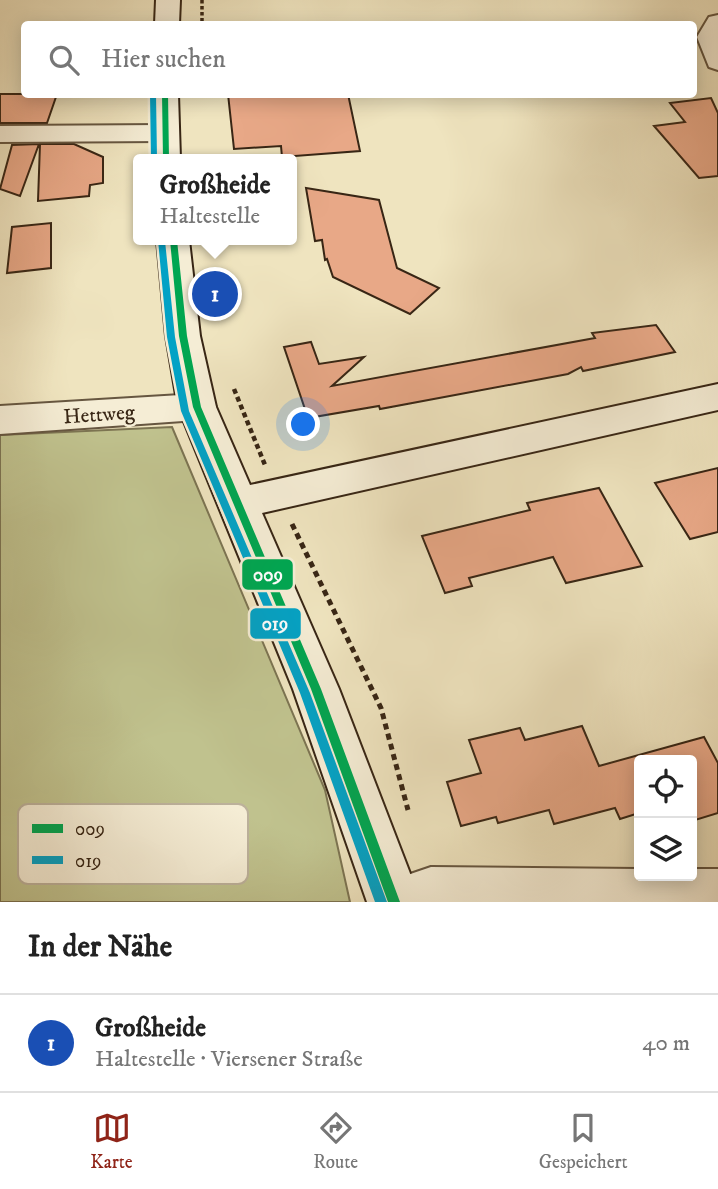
<!DOCTYPE html>
<html lang="de">
<head>
<meta charset="utf-8">
<style>
  :root { --surface:#fff; --page:#f2f2f2; --text:#222; --muted:#767676; --line:#e0e0e0; --accent:#8f2418 }
  body { margin:0; font-family:"IM FELL DW Pica",serif; background:var(--page); color:var(--text) }
  .controls { position:absolute; right:21px; bottom:21px; display:grid; overflow:hidden; border-radius:7px; box-shadow:0 4px 18px #0003 }
  .controls button { width:63px; height:63px; display:grid; place-items:center; padding:0; border:0; border-bottom:2px solid var(--line); background:var(--surface); color:var(--text); font:35px sans-serif }
  .you { position:absolute; left:304px; top:425px; width:24px; height:24px; margin:-18px; border:5px solid #fff; border-radius:50%; background:#1a73e8; box-shadow:0 0 0 10px #1a73e833 }
  .badge { display:grid; place-items:center; width:46px; height:46px; border-radius:50%; background:var(--accent); color:#fff; font-size:23px; font-weight:700 }
  .pin { position:absolute; translate:-50% -50%; border:4px solid #fff; box-shadow:0 2px 7px #0006 }
  .popup { position:absolute; left:133px; top:154px; width:164px; height:91px; box-sizing:border-box; display:grid; place-content:center; border-radius:7px; background:var(--surface); filter:drop-shadow(0 2px 5px #0005); font-size:23px; white-space:nowrap; color:var(--muted) }
  .popup b { font-size:26px; color:var(--text) }
  .popup::after { content:''; position:absolute; left:50%; top:100%; margin-left:-14px; border:14px solid transparent; border-top-color:var(--surface) }
  .list { margin:0; padding:0; list-style:none }
  h2 { display:flex; justify-content:space-between; align-items:center; height:91px; margin:0; padding:0 28px; font-size:30px }
  h2 small { font-size:23px; font-weight:400; color:var(--muted) }
  .list li { display:grid; grid-template-columns:46px 1fr auto; gap:21px; align-items:center; box-sizing:border-box; height:98px; padding:0 28px; border-top:2px solid var(--line) }
  .list b { display:block; font-size:26px; white-space:nowrap }
  .list p { margin:0; font-size:23px; white-space:nowrap; color:var(--muted) }
  .list em { font-size:23px; font-style:normal; color:var(--muted) }
  .icon { flex:none; width:38px; height:38px; fill:none; stroke:currentColor; stroke-width:2; stroke-linecap:round; stroke-linejoin:round }
  .map { position:relative; flex:none; width:718px; height:902px; overflow:hidden }
  .search { position:absolute; background:var(--surface); box-shadow:0 4px 18px #0003; left:21px; right:21px; top:21px; height:77px; display:flex; align-items:center; gap:18px; box-sizing:border-box; padding:0 24px; border-radius:7px; color:var(--muted); font-size:26px }
  .sheet { height:189px; background:var(--surface) }
  nav { display:flex; justify-content:space-around; align-items:center; box-sizing:border-box; height:98px; border-top:2px solid var(--line); background:var(--surface); font-size:19px; color:var(--muted) }
  nav a { display:grid; justify-items:center; gap:4px }
  nav .on { color:var(--accent) }
  .map>svg:first-child { display:block }
  .green { fill:#c0c28e; stroke:#7c7452; stroke-width:2 }
  .building { fill:#e8a887; stroke:#382615; stroke-width:2 }
  .lines { fill:none; stroke-linecap:round; stroke-linejoin:round }
  .street-casing { stroke:#665640; stroke-width:4 }
  .secondary-casing { stroke:#382615; stroke-width:4 }
  .path-far2 { stroke:#382615; stroke-width:3.5; stroke-dasharray:3.5 2.5; stroke-linecap:butt }
  .path-far1 { stroke:#382615; stroke-width:4.5; stroke-dasharray:5 3.5; stroke-linecap:butt }
  .path { stroke:#382615; stroke-width:5; stroke-dasharray:6 4.5; stroke-linecap:butt }
  .street { fill:#f5edd5; fill-rule:evenodd }
  .secondary { fill:#f5edd5; fill-rule:evenodd }
  .bus-1-casing { stroke:#f5edd5; stroke-width:5 }
  .bus-2-casing { stroke:#f5edd5; stroke-width:5 }
  .bus-1 { fill:#00a651; fill-rule:evenodd }
  .bus-2 { fill:#03a2c5; fill-rule:evenodd }
  .labels { text-anchor:middle; stroke-width:5; stroke-linejoin:round; paint-order:stroke }
  .street-label { font-size:21px; fill:#382615; stroke:#f5edd5 }
  .key { fill:#f5edd5; stroke:#bcb19b; stroke-width:2 }
  .key-label { font-size:19px; fill:#382615 }
  .line-badge { stroke:#f5edd5; stroke-width:2.5 }
  .badge-label { font-size:19px; text-anchor:middle; font-weight:bold; fill:#fff }
</style>
</head>
<body>
<div class="map">
<svg width="718" height="902" viewBox="0 0 718 902">
  <rect width="100%" height="100%" fill="#efe4bf"/>
  <filter id="stains"><feTurbulence type="fractalNoise" baseFrequency=".00286" numOctaves="4"/><feColorMatrix values="0 0 0 0 .2 0 0 0 0 .09 0 0 0 0 .02 0 0 0 .5 -.17"/></filter>
  <radialGradient id="worn" r=".72"><stop offset=".6" stop-color="#630" stop-opacity="0"/><stop offset="1" stop-color="#630" stop-opacity=".3"/></radialGradient>
  <path class="green" d="M 172,427 L 325,790 L 350,902 L 0,902 L 0,435 Z"/>
  <path class="building" d="M 0,94 L 57,94 L 47,123 L 0,123 Z
    M 228,94 L 348,94 L 360,151 L 282,157 L 281,146 L 234,149 Z
    M 711,98 L 718,113 L 718,176 L 699,178 L 654,126 L 685,122 L 670,103 Z
    M 39,144 L 20,196 L 0,189 L 12,145 Z
    M 40,144 L 74,144 L 103,157 L 103,183 L 90,185 L 89,196 L 38,201 Z
    M 306,188 L 379,200 L 397,268 L 439,288 L 410,314 L 333,277 L 327,259 L 325,260 L 322,240 L 315,241 Z
    M 51,223 L 51,268 L 7,273 L 12,227 Z
    M 656,325 L 675,352 L 583,371 L 581,367 L 568,374 L 380,409 L 379,406 L 308,418 L 284,347 L 311,342 L 319,364 L 364,357 L 332,386 L 595,338 L 592,333 Z
    M 718,468 L 718,532 L 690,539 L 655,483 Z
    M 599,488 L 642,566 L 566,583 L 553,557 L 469,578 L 472,586 L 445,593 L 422,536 L 530,510 L 527,503 Z
    M 582,726 L 599,766 L 704,737 L 718,763 L 718,813 L 692,821 L 692,760 L 639,760 L 639,813 L 620,819 L 615,808 L 554,824 L 549,810 L 498,823 L 496,817 L 461,826 L 447,782 L 481,773 L 469,740 L 520,728 L 525,740 Z"/>
  <g class="lines">
    <defs>
      <path id="street" d="M 718,15 L 718,70 L 709,67 L 697,37 L 709,17 Z
        M 164,125 L 174,127 L 178,133 L 174,139 L 164,141 L 0,142 L 0,126 Z
        M 197,394 L 210,398 L 216,407 L 210,416 L 197,420 L 0,434 L 0,406 Z
        M 431,867 L 639,869 L 639,876 L 692,876 L 692,869 L 718,869 L 718,902 L 376,902 L 384,883 Z"/>
      <path id="secondary" d="M 156,0 L 180,0 L 179,24 L 155,24 Z
        M 152,94 L 178,94 L 180,159 L 152,159 Z
        M 157,240 L 189,240 L 200,336 L 216,407 L 250,485 L 718,384 L 718,410 L 262,513 L 339,689 L 421,902 L 367,902 L 293,689 L 178,407 L 166,336 Z"/>
    </defs>
    <use href="#street" class="street-casing"/>
    <use href="#secondary" class="secondary-casing"/>
    <path class="path-far2" d="M 202,0 L 202,24"/>
    <path class="path-far1" d="M 234,389 L 265,465"/>
    <path class="path" d="M 292,524 L 381,708 L 408,810"/>
    <use href="#street" class="street"/>
    <use href="#secondary" class="secondary"/>
    <defs>
      <path id="bus-1" d="M 162,94 L 168,94 L 169,159 L 163,159 Z
        M 170,240 L 177,240 L 187,336 L 201,407 L 321,689 L 400,902 L 388,902 L 311,689 L 193,407 L 179,336 Z"/>
      <path id="bus-2" d="M 150,94 L 156,94 L 157,159 L 151,159 Z
        M 158,240 L 165,241 L 175,337 L 189,411 L 310,693 L 387,902 L 375,902 L 300,693 L 181,411 L 167,337 Z"/>
    </defs>
    <use href="#bus-1" class="bus-1-casing"/>
    <use href="#bus-2" class="bus-2-casing"/>
    <use href="#bus-1" class="bus-1"/>
    <use href="#bus-2" class="bus-2"/>
  </g>
  <g class="labels">
    <g class="street-label">
      <text transform="translate(99 414) rotate(-4)" y="7">Hettweg</text>
    </g>
  </g>
  <rect x="18" y="804" width="230" height="80" rx="10" class="key"/>
  <rect x="32" y="824" width="31" height="9" fill="#00a651"/>
  <rect x="32" y="856" width="31" height="8" fill="#03a2c5"/>
  <g class="key-label">
    <text x="75" y="835">009</text>
    <text x="75" y="867">019</text>
  </g>
  <g class="line-badge">
    <rect x="241" y="558" width="53" height="33" rx="7" fill="#00a651"/>
    <rect x="249" y="607" width="53" height="33" rx="7" fill="#03a2c5"/>
  </g>
  <g class="badge-label">
    <text x="268" y="581">009</text>
    <text x="275" y="630">019</text>
  </g>
  <rect width="100%" height="100%" filter="url(#stains)"/>
  <rect width="100%" height="100%" fill="url(#worn)"/>
</svg>
<div class="controls">
<button><svg class="icon" aria-label="locate" viewBox="0 0 24 24"><circle cx="12" cy="12" r="6"/><path d="M12 2v4M12 18v4M2 12h4M18 12h4"/></svg></button>
<button><svg class="icon" aria-label="layers" viewBox="0 0 24 24"><path d="M12 4l9 5-9 5-9-5zM3 14l9 5 9-5"/></svg></button>
</div>
<div class="you"></div>
<div class="pin badge" style="left:215px;top:294px;background:#1a4fb4">1</div>
<div class="popup"><b>Großheide</b>Haltestelle</div>
<div class="search"><svg class="icon" aria-label="search" viewBox="0 0 24 24"><circle cx="10" cy="10" r="6"/><path d="M15 15l6 6"/></svg>Hier suchen</div>
</div>
<section class="sheet">
<h2>In der Nähe<small></small></h2>
<ul class="list">
<li><span class="badge" style="background:#1a4fb4">1</span><div><b>Großheide</b><p>Haltestelle · Viersener Straße</p></div><em>40 m</em></li>
</ul>
</section>
<nav>
<a class="on"><svg class="icon" aria-label="map" viewBox="0 0 24 24"><path d="M3 6l6-2 6 2 6-2v14l-6 2-6-2-6 2zM9 4v14M15 6v14"/></svg>Karte</a>
<a><svg class="icon" aria-label="directions" viewBox="0 0 24 24"><path d="M12 3l9 9-9 9-9-9zM9 14v-3h6M13 9l2 2-2 2"/></svg>Route</a>
<a><svg class="icon" aria-label="saved" viewBox="0 0 24 24"><path d="M7 4h10v16l-5-4-5 4z"/></svg>Gespeichert</a>
</nav>
</body>
</html>
